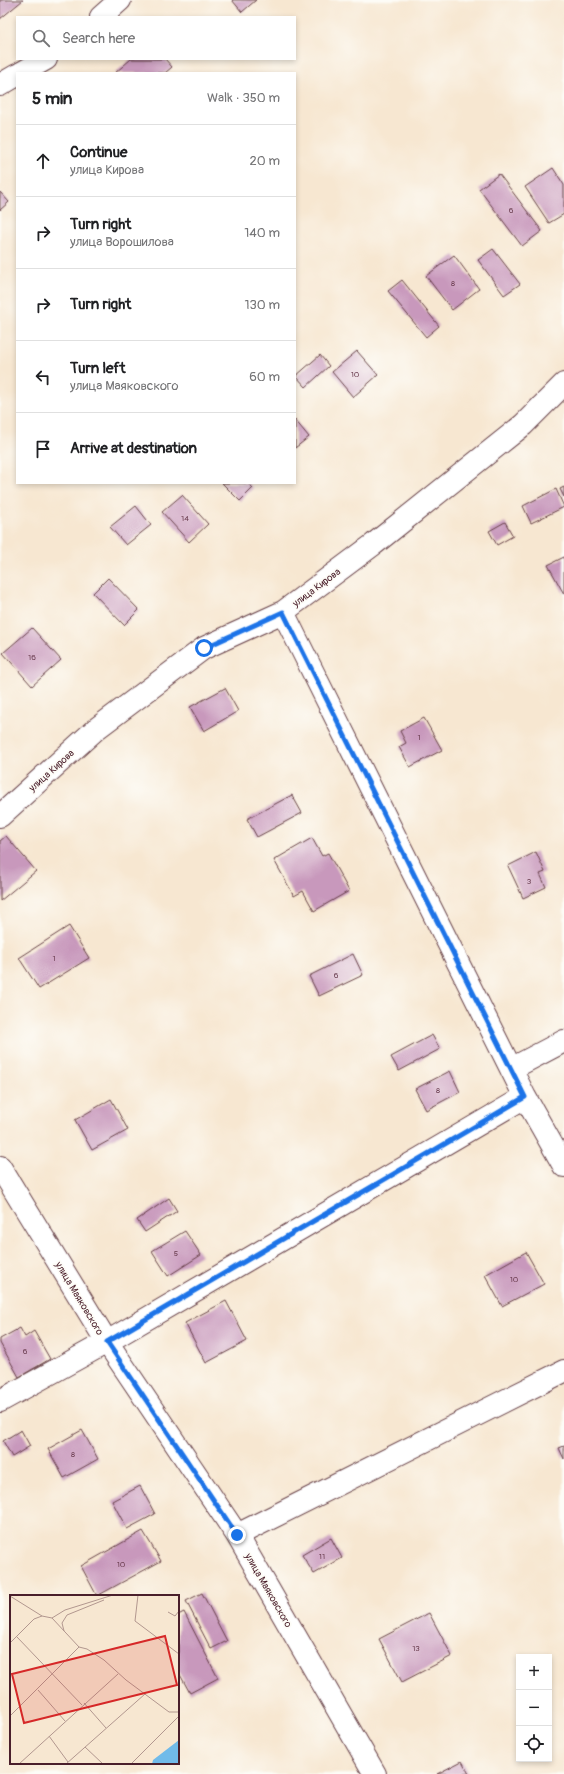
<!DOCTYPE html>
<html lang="en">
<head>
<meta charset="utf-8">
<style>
  :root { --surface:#fff; --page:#f6f6f6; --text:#202124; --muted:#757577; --line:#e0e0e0 }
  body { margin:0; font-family:Pangolin,sans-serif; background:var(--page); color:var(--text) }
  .controls { position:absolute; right:12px; bottom:12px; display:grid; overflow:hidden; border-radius:0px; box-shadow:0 2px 6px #0003 }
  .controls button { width:36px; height:36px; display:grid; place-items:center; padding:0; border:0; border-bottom:1px solid var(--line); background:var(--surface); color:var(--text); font:20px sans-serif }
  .stop { position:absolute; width:12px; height:12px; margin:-9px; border:3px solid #1a73e8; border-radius:50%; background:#fff }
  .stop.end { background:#1a73e8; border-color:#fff; box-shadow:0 1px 4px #0008 }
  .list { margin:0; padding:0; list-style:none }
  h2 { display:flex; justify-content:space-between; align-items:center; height:52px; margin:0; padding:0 16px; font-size:17px }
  h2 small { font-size:13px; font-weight:400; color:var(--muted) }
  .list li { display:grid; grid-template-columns:26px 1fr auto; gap:12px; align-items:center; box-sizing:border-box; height:72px; padding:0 16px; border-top:1px solid var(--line) }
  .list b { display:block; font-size:15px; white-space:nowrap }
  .list p { margin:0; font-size:13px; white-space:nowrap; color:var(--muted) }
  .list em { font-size:13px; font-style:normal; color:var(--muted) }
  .icon { flex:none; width:22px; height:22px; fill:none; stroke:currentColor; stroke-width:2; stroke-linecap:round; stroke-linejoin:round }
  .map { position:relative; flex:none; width:564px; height:1774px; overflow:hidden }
  .search { position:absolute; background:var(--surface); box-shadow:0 2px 6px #0003; left:16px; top:16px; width:280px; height:44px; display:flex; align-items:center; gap:10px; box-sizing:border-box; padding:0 14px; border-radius:0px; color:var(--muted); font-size:15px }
  .panel { position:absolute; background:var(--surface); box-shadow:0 2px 6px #0003; left:16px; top:72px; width:280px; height:412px; border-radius:0px }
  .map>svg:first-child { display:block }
  .building { fill:#c898bc }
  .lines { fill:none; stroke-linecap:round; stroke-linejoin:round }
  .minor-casing { stroke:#643d44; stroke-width:24 }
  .minor { stroke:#fff; stroke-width:22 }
  .route { stroke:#1a73e8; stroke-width:5 }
  .labels { text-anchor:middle; stroke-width:3.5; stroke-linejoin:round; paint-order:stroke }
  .number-label { font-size:8px; fill:#6a3d4f }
  .street-label { font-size:10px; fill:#4a1f2b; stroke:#fdfcf7 }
  .inset-road { fill:none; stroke:#b2978f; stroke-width:1 }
  .view { fill:#d62828; fill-opacity:0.15; stroke:#d62828; stroke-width:2 }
  .inset-edge { fill:none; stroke:#4a1f2b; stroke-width:2 }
</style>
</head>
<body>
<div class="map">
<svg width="564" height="1774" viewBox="0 0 564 1774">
  <rect width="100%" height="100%" fill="#fdfcf7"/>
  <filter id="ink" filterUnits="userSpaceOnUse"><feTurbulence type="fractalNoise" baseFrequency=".025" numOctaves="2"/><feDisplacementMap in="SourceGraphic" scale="8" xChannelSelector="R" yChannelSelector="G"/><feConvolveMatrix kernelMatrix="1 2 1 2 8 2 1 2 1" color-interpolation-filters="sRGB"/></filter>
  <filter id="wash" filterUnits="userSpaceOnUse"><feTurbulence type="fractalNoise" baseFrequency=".012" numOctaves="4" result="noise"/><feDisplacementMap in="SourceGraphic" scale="16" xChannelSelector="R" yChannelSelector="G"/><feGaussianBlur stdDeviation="0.9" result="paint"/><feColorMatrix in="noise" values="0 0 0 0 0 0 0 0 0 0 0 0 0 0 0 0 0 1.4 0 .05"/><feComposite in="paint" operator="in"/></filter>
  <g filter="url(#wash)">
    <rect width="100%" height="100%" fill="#f7e7d1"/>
    <g id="blocks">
      <path class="building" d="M 0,0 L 23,0 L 0,19 Z
        M 232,0 L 256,0 L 242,12 Z
        M 131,59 L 165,59 L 172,67 L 165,73 L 115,73 Z
        M 553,168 L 564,185 L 564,214 L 549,223 L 525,187 Z
        M 499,174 L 542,231 L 522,246 L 479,189 Z
        M 0,192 L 9,202 L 0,210 Z
        M 493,249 L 520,284 L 504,295 L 478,260 Z
        M 454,255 L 479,289 L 452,310 L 426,276 Z
        M 402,280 L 439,326 L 426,337 L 388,291 Z
        M 357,351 L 378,375 L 353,397 L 332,372 Z
        M 320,355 L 329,366 L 306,387 L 296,376 Z
        M 295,420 L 309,437 L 295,448 Z
        M 222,483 L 248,483 L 253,488 L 240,501 Z
        M 564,487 L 564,497 L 560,489 Z
        M 556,489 L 564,507 L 531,523 L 523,506 Z
        M 182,495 L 208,524 L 189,542 L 162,512 Z
        M 136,506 L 151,525 L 126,545 L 110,527 Z
        M 505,522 L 513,536 L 497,545 L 489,531 Z
        M 564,557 L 564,594 L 548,565 Z
        M 108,578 L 139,610 L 124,625 L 93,593 Z
        M 32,628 L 61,660 L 32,686 L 3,653 Z
        M 225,688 L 238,711 L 204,731 L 190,707 Z
        M 424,718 L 442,750 L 410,767 L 399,747 L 406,743 L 400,731 Z
        M 292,795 L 302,813 L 257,837 L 247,819 Z
        M 6,836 L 36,871 L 0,901 L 0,841 Z
        M 312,838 L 322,856 L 328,853 L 349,891 L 314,911 L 303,891 L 294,896 L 274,860 Z
        M 536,852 L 545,872 L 540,874 L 546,887 L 523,898 L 508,866 Z
        M 69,926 L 89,958 L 39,989 L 19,958 Z
        M 353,954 L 363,975 L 319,996 L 309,976 Z
        M 432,1035 L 440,1049 L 399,1071 L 391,1057 Z
        M 450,1071 L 460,1092 L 426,1110 L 415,1089 Z
        M 111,1099 L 128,1130 L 92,1150 L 75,1120 Z
        M 169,1198 L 177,1211 L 145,1232 L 137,1220 Z
        M 185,1231 L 201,1255 L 168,1276 L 152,1251 Z
        M 526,1252 L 544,1284 L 502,1306 L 485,1275 Z
        M 226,1301 L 247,1341 L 206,1363 L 185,1323 Z
        M 20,1328 L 25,1337 L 34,1331 L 50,1359 L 19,1377 L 0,1343 L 0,1339 Z
        M 21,1430 L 30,1446 L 12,1457 L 3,1441 Z
        M 82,1430 L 98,1459 L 64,1478 L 48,1449 Z
        M 564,1446 L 564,1459 L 559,1448 Z
        M 140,1486 L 155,1514 L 127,1529 L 112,1501 Z
        M 143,1531 L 161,1561 L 97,1596 L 81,1566 Z
        M 331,1538 L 342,1558 L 314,1574 L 302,1555 Z
        M 202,1593 L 227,1641 L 211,1649 L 186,1601 Z
        M 184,1612 L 218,1678 L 190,1693 L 178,1671 L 178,1615 Z
        M 429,1613 L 452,1656 L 402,1682 L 379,1639 Z
        M 462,1761 L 469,1774 L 437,1774 Z"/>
    </g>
  </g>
  <g filter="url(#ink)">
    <use href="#blocks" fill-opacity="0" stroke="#643d44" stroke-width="1"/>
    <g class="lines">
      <defs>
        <path id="minor" d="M 101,17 L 120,0
          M 21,73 L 46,59
          M 0,85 L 17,75
          M 283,612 L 525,1097 L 564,1166
          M 0,816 L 96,729 L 204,648 L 283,612 L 374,544 L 523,425 L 564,384
          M 511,1069 L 564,1041
          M 0,1167 L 107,1342 L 237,1535 L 375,1774
          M 0,1401 L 107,1342 L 525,1097
          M 237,1535 L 564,1371"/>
      </defs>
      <use href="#minor" class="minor-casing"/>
      <use href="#minor" class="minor"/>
    </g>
  </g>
  <g class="lines" filter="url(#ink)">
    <path class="route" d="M 204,648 L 283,612 L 525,1097 L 107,1342 L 237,1535"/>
  </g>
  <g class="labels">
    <g class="number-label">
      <text x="511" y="213">6</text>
      <text x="453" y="286">8</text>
      <text x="355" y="377">10</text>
      <text x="185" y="521">14</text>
      <text x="32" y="660">16</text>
      <text x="419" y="740">1</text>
      <text x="529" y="884">3</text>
      <text x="54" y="961">1</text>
      <text x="336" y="978">6</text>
      <text x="438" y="1093">8</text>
      <text x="176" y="1256">5</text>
      <text x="514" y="1282">10</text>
      <text x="25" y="1354">6</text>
      <text x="73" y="1457">8</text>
      <text x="322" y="1559">11</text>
      <text x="121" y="1567">10</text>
      <text x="416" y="1651">13</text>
    </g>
    <g class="street-label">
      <text transform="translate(316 587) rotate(-37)" y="4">улица Кирова</text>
      <text transform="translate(51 770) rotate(-42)" y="4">улица Кирова</text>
      <text transform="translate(80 1298) rotate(59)" y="4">улица Маяковского</text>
      <text transform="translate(269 1590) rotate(60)" y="4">улица Маяковского</text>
    </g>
  </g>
  <g transform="translate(10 1595)">
    <rect width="169" height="169" fill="#f7e7d1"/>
    <path d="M 169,145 L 169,169 L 142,169 L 143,165 Z" fill="#71bbe9"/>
    <path class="inset-road" d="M 128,0 L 125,26 L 169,59M 0,1 L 32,21 L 42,23 L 69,52 L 77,54 L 94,65 L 116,85 L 159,117 L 169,117M 158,17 L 165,21 L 169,16M 42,23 L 55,15 L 103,0M 54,36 L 52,28 L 57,20 L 94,5M 7,42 L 72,110M 0,48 L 24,24 L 32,21M 28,95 L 55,126M 74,108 L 96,133M 0,121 L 69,52M 39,141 L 58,167M 75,152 L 93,169M 9,169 L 108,79M 56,169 L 135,99M 121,169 L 169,121"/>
    <path class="view" d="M 155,41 L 167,90 L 14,128 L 2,79 Z"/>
    <rect width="169" height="169" class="inset-edge"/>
  </g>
</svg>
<div class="controls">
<button>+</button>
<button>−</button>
<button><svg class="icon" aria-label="locate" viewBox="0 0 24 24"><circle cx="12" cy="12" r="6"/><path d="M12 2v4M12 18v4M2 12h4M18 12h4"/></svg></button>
</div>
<div class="stop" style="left:204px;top:648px"></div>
<div class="stop end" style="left:237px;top:1535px"></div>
<div class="search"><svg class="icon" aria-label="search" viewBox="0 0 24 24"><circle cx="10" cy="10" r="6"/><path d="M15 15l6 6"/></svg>Search here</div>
<section class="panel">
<h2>5 min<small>Walk · 350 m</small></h2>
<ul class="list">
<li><svg class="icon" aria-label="ahead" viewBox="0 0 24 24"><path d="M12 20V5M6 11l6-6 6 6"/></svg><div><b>Continue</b><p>улица Кирова</p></div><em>20 m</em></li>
<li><svg class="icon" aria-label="right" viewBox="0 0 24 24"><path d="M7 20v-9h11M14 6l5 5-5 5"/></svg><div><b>Turn right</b><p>улица Ворошилова</p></div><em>140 m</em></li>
<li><svg class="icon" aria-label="right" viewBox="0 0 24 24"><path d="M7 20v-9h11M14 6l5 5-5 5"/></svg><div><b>Turn right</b></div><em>130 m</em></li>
<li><svg class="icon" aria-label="left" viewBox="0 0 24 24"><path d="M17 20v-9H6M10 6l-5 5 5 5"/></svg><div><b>Turn left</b><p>улица Маяковского</p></div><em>60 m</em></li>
<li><svg class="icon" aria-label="arrive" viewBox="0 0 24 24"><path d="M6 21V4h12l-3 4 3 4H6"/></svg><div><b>Arrive at destination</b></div></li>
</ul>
</section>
</div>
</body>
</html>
